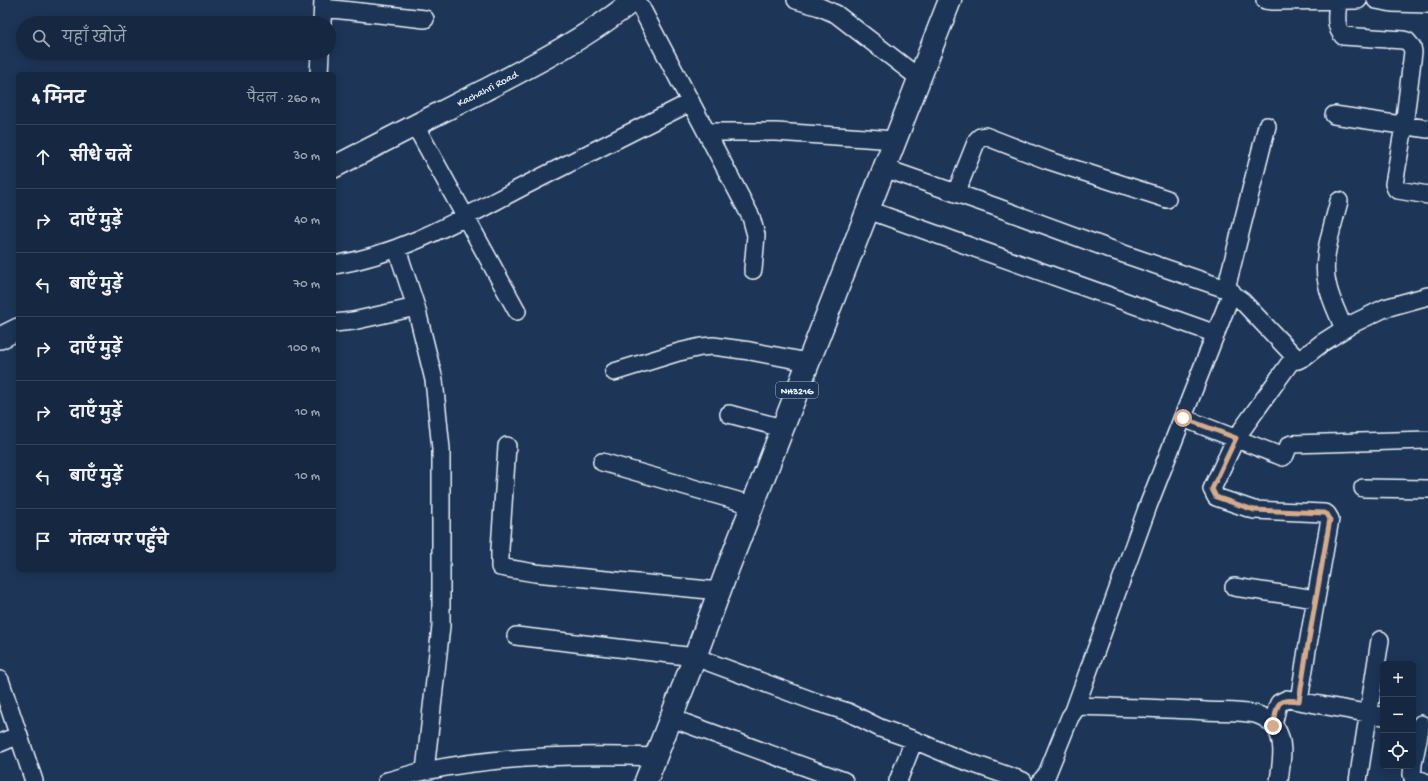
<!DOCTYPE html>
<html lang="hi">
<head>
<meta charset="utf-8">
<style>
  :root { --surface:#162841; --page:#23344c; --text:#f1f3f6; --muted:#9ea6b1; --line:#35445a }
  body { margin:0; font-family:"Gochi Hand","Playpen Sans Deva",sans-serif; background:var(--page); color:var(--text) }
  .controls { position:absolute; right:12px; bottom:12px; display:grid; overflow:hidden; border-radius:6px; box-shadow:0 2px 10px #0003 }
  .controls button { width:36px; height:36px; display:grid; place-items:center; padding:0; border:0; border-bottom:1px solid var(--line); background:var(--surface); color:var(--text); font:20px sans-serif }
  .stop { position:absolute; width:12px; height:12px; margin:-9px; border:3px solid #d6ab8b; border-radius:50%; background:#fff }
  .stop.end { background:#d6ab8b; border-color:#fff; box-shadow:0 1px 4px #0008 }
  .list { margin:0; padding:0; list-style:none }
  h2 { display:flex; justify-content:space-between; align-items:center; height:52px; margin:0; padding:0 16px; font-size:17px }
  h2 small { font-size:13px; font-weight:400; color:var(--muted) }
  .list li { display:grid; grid-template-columns:26px 1fr auto; gap:12px; align-items:center; box-sizing:border-box; height:64px; padding:0 16px; border-top:1px solid var(--line) }
  .list b { display:block; font-size:15px; white-space:nowrap }
  .list em { font-size:13px; font-style:normal; color:var(--muted) }
  .icon { flex:none; width:22px; height:22px; fill:none; stroke:currentColor; stroke-width:2; stroke-linecap:round; stroke-linejoin:round }
  .map { position:relative; flex:none; width:1428px; height:781px; overflow:hidden }
  .search { position:absolute; background:var(--surface); box-shadow:0 2px 10px #0003; left:16px; top:16px; width:320px; height:44px; display:flex; align-items:center; gap:10px; box-sizing:border-box; padding:0 14px; border-radius:22px; color:var(--muted); font-size:15px }
  .panel { position:absolute; background:var(--surface); box-shadow:0 2px 10px #0003; left:16px; top:72px; width:320px; height:500px; border-radius:6px }
  .map>svg:first-child { display:block }
  .lines { fill:none; stroke-linecap:round; stroke-linejoin:round }
  .minor-casing { stroke:#e8f1f8; stroke-width:20 }
  .major-casing { stroke:#e8f1f8; stroke-width:24 }
  .highway-casing { stroke:#e8f1f8; stroke-width:25 }
  .minor { stroke:#1d3557; stroke-width:17 }
  .major { stroke:#1d3557; stroke-width:21 }
  .highway { stroke:#1d3557; stroke-width:22 }
  .route { stroke:#d6ab8b; stroke-width:5 }
  .labels { text-anchor:middle; stroke-width:3; stroke-linejoin:round; paint-order:stroke }
  .shield { fill:#1d3557; stroke:#abb9c8; stroke-width:1 }
  .shield-label { font-size:10px; font-weight:bold; fill:#e8f1f8 }
  .street-label { font-size:11px; fill:#e8f1f8; stroke:#1d3557 }
</style>
</head>
<body>
<div class="map">
<svg width="1428" height="781" viewBox="0 0 1428 781">
  <rect width="100%" height="100%" fill="#1d3557"/>
  <filter id="ink" filterUnits="userSpaceOnUse"><feTurbulence type="fractalNoise" baseFrequency=".025" numOctaves="2"/><feDisplacementMap in="SourceGraphic" scale="8" xChannelSelector="R" yChannelSelector="G"/><feConvolveMatrix kernelMatrix="1 2 1 2 8 2 1 2 1" color-interpolation-filters="sRGB"/></filter>
  <g filter="url(#ink)">
    <g class="lines">
      <defs>
        <path id="minor" d="M 637,0 L 751,217 L 756,235 L 753,270
          M 796,0 L 820,7 L 836,14 L 919,78
          M 1265,0 L 1273,1 L 1358,0
          M 1376,0 L 1392,3 L 1428,4
          M 1338,1 C 1337,13 1334,26 1343,36 L 1403,40 L 1407,41 L 1412,47 L 1413,52 L 1404,126 L 1394,184 L 1396,189 L 1398,190 L 1428,195
          M 323,8 L 425,19
          M 322,23 L 323,0
          M 319,74 L 320,53
          M 1334,115 L 1428,129
          M 415,125 L 517,311
          M 707,132 L 776,132 L 895,140
          M 884,168 L 996,207 L 1118,252 L 1226,289 L 1242,301 L 1298,360 L 1304,357 L 1322,343 L 1352,324 L 1385,308 L 1428,296
          M 956,193 L 977,140 L 980,137 L 985,136 L 1047,160 L 1167,199
          M 1339,201 C 1333,226 1321,258 1327,283 C 1330,299 1338,314 1344,329
          M 868,210 L 1216,334
          M 397,249 L 416,307 L 434,380 L 441,449 L 441,626 L 425,771
          M 334,265 C 404,254 464,217 526,185 C 581,157 636,130 691,102
          M 1226,289 L 1267,126
          M 334,323 L 353,321 L 416,307
          M 1294,357 L 1236,438 L 1212,489 L 1216,497 L 1254,510 L 1324,513 L 1327,514 L 1330,519 L 1307,650 L 1299,701
          M 614,372 L 679,352 L 701,347 L 713,346 L 750,351 L 808,362
          M 729,414 L 782,428
          M 1183,418 L 1283,457 L 1285,455 L 1289,445 L 1292,444 L 1428,440
          M 507,446 L 500,549 L 500,567 L 535,573 L 719,591
          M 602,462 L 752,505
          M 1363,488 L 1428,489
          M 1234,587 L 1316,599
          M 516,636 L 695,657 L 816,702 L 848,712 L 880,728 L 914,740 L 954,757 L 1023,781
          M 0,680 L 34,781
          M 1074,711 L 1148,506 L 1232,292
          M 671,718 L 844,781
          M 1273,725 L 1277,708 L 1279,703 L 1287,699 L 1383,716
          M 0,743 L 19,735
          M 1413,764 L 1421,724
          M 1413,766 L 1412,774 L 1413,778 L 1423,781
          M 387,781 C 400,778 413,773 425,771 C 498,756 581,754 655,757
          M 898,781 L 914,740
          M 1041,781 L 1047,774 L 1070,717 L 1077,707 L 1081,706 C 1123,708 1165,708 1206,711 C 1222,712 1239,711 1255,714 C 1263,716 1270,721 1275,727 C 1286,742 1281,764 1279,781
          M 1358,781 L 1380,640"/>
        <path id="major" d="M 334,167 C 384,141 433,116 483,91 C 535,64 588,37 634,0
          M 0,338 L 18,329"/>
        <path id="highway" d="M 646,781 L 695,657 L 728,568 L 950,0"/>
      </defs>
      <use href="#minor" class="minor-casing"/>
      <use href="#major" class="major-casing"/>
      <use href="#highway" class="highway-casing"/>
      <use href="#minor" class="minor"/>
      <use href="#major" class="major"/>
      <use href="#highway" class="highway"/>
    </g>
  </g>
  <g class="lines" filter="url(#ink)">
    <path class="route" d="M 1183,418 L 1236,438 L 1212,489 L 1216,497 L 1254,510 L 1324,513 L 1327,514 L 1330,519 L 1307,650 L 1299,701 C 1275,698 1278,704 1273,726"/>
  </g>
  <g class="labels">
    <rect class="shield" x="776" y="382" width="42" height="16" rx="3"/>
    <g class="shield-label">
      <text x="797" y="394">NH321G</text>
    </g>
    <g class="street-label">
      <text transform="translate(487 88) rotate(-27)" y="4">Kachahri Road</text>
    </g>
  </g>
</svg>
<div class="controls">
<button>+</button>
<button>−</button>
<button><svg class="icon" aria-label="locate" viewBox="0 0 24 24"><circle cx="12" cy="12" r="6"/><path d="M12 2v4M12 18v4M2 12h4M18 12h4"/></svg></button>
</div>
<div class="stop" style="left:1183px;top:418px"></div>
<div class="stop end" style="left:1273px;top:726px"></div>
<div class="search"><svg class="icon" aria-label="search" viewBox="0 0 24 24"><circle cx="10" cy="10" r="6"/><path d="M15 15l6 6"/></svg>यहाँ खोजें</div>
<section class="panel">
<h2>4 मिनट<small>पैदल · 260 m</small></h2>
<ul class="list">
<li><svg class="icon" aria-label="ahead" viewBox="0 0 24 24"><path d="M12 20V5M6 11l6-6 6 6"/></svg><div><b>सीधे चलें</b></div><em>30 m</em></li>
<li><svg class="icon" aria-label="right" viewBox="0 0 24 24"><path d="M7 20v-9h11M14 6l5 5-5 5"/></svg><div><b>दाएँ मुड़ें</b></div><em>40 m</em></li>
<li><svg class="icon" aria-label="left" viewBox="0 0 24 24"><path d="M17 20v-9H6M10 6l-5 5 5 5"/></svg><div><b>बाएँ मुड़ें</b></div><em>70 m</em></li>
<li><svg class="icon" aria-label="right" viewBox="0 0 24 24"><path d="M7 20v-9h11M14 6l5 5-5 5"/></svg><div><b>दाएँ मुड़ें</b></div><em>100 m</em></li>
<li><svg class="icon" aria-label="right" viewBox="0 0 24 24"><path d="M7 20v-9h11M14 6l5 5-5 5"/></svg><div><b>दाएँ मुड़ें</b></div><em>10 m</em></li>
<li><svg class="icon" aria-label="left" viewBox="0 0 24 24"><path d="M17 20v-9H6M10 6l-5 5 5 5"/></svg><div><b>बाएँ मुड़ें</b></div><em>10 m</em></li>
<li><svg class="icon" aria-label="arrive" viewBox="0 0 24 24"><path d="M6 21V4h12l-3 4 3 4H6"/></svg><div><b>गंतव्य पर पहुँचे</b></div></li>
</ul>
</section>
</div>
</body>
</html>
